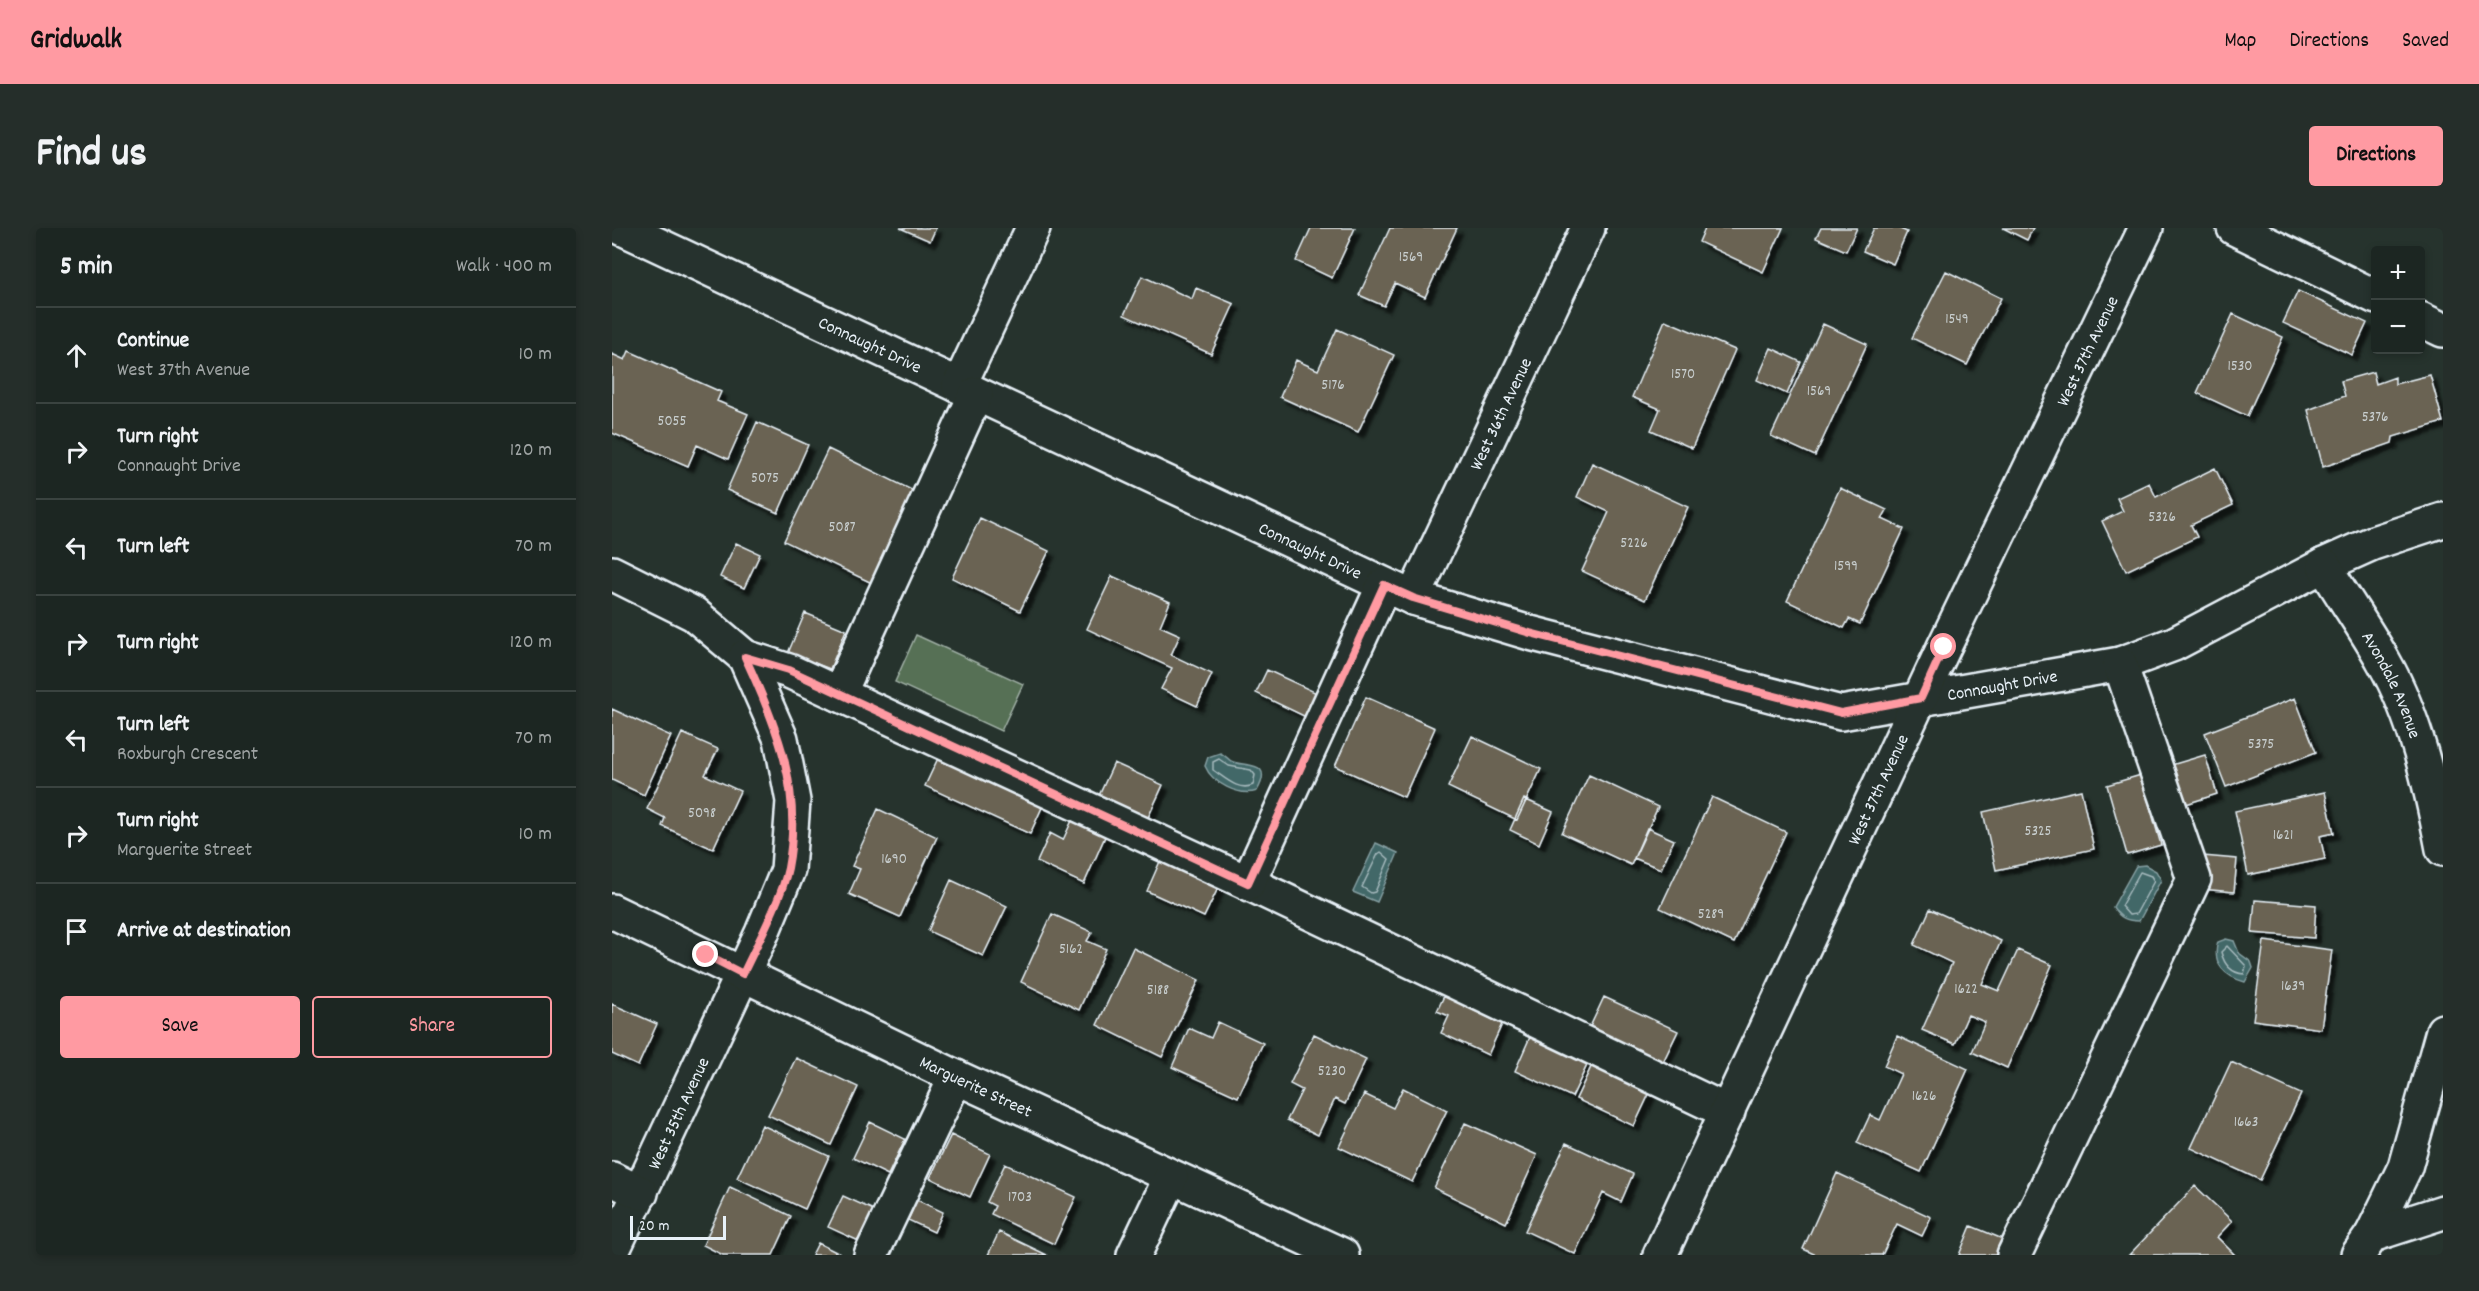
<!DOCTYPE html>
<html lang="en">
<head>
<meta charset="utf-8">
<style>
  :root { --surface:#1c2622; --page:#252e2a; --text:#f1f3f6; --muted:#a0a5a5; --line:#3a4340; --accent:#ff9aa2 }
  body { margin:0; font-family:Dekko,sans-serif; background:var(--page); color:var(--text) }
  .controls { position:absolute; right:18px; top:18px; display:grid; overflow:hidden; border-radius:6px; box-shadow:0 3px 9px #0003 }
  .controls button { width:54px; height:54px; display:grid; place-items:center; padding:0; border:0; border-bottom:2px solid var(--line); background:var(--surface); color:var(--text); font:30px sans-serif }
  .scale { position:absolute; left:18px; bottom:15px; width:96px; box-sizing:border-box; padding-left:6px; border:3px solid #e8f1f8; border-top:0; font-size:16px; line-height:21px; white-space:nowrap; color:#e8f1f8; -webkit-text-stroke:4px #26332d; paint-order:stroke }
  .stop { position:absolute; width:18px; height:18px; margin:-14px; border:4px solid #ff9aa2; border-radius:50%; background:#fff }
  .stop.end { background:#ff9aa2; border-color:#fff; box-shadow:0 2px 6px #0008 }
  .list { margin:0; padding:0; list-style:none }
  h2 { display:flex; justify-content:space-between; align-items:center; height:78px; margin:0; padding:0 24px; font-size:26px }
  h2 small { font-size:20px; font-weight:400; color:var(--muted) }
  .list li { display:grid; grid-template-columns:39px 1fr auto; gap:18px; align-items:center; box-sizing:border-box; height:96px; padding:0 24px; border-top:2px solid var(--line) }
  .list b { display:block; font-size:22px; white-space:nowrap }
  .list p { margin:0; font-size:20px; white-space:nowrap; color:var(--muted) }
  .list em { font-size:20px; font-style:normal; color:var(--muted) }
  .actions { display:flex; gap:12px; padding:18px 24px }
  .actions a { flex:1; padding:14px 0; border:2px solid var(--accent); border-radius:6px; text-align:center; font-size:21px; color:var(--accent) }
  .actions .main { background:var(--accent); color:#111 }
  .icon { flex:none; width:33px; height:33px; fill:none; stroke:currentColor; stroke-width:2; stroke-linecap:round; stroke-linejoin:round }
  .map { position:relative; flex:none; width:1831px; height:1027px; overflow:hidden; border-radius:6px }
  header { display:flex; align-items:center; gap:36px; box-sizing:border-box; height:84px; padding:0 30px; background:var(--accent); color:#111 }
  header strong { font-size:28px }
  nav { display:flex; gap:33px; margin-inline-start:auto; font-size:21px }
  .intro { display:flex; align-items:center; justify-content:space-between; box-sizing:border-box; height:144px; padding:0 36px }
  h1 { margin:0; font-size:42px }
  .button { padding:15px 27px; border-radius:6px; background:var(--accent); color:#111; font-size:21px; font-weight:700 }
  main { display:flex; gap:36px; padding:0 36px }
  aside { flex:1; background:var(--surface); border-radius:6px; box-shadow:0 3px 9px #0003 }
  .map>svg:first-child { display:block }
  .green { fill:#577055; stroke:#a0b0a6; stroke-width:1.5 }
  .water { fill:#436868; stroke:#859fa2; stroke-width:1.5 }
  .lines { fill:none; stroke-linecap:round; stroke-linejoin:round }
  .shore { stroke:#a6babe; stroke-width:1.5 }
  .building { fill:#6a6452; stroke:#e8f1f8; stroke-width:1.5; filter:url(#shadow) }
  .minor-casing { stroke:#e8f1f8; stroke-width:38 }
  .minor { stroke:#26332d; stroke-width:33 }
  .route { stroke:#ff9aa2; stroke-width:8 }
  .labels { text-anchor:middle; stroke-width:4.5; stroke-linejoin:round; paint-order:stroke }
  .number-label { font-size:15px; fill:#c8cece }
  .street-label { font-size:18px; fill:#e8f1f8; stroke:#26332d }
</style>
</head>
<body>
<header>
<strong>Gridwalk</strong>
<nav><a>Map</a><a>Directions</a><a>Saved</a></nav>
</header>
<div class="intro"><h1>Find us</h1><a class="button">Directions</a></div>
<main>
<aside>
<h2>5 min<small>Walk · 400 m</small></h2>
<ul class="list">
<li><svg class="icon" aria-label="ahead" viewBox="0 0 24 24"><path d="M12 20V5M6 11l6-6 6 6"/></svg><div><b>Continue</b><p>West 37th Avenue</p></div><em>10 m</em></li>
<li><svg class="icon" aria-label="right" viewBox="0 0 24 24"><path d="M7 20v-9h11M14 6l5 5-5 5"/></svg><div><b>Turn right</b><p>Connaught Drive</p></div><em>120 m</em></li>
<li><svg class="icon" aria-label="left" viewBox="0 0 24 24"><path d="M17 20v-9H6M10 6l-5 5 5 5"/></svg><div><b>Turn left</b></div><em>70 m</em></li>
<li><svg class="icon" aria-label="right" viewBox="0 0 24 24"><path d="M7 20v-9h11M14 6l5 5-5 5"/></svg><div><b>Turn right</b></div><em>120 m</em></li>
<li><svg class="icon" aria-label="left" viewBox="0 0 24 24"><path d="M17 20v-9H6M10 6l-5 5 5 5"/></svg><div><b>Turn left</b><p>Roxburgh Crescent</p></div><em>70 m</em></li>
<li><svg class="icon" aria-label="right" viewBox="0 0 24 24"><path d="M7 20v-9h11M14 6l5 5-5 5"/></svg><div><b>Turn right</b><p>Marguerite Street</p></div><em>10 m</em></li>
<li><svg class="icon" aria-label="arrive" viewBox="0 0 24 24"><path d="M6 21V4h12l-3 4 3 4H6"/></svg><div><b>Arrive at destination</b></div></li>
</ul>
<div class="actions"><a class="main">Save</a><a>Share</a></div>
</aside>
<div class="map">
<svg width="1831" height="1027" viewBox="0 0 1831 1027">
  <defs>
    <filter id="shadow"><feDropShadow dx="5.5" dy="5.5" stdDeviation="1.5" flood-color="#0009"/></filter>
  </defs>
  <rect width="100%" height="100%" fill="#26332d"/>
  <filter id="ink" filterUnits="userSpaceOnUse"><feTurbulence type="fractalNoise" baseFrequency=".0167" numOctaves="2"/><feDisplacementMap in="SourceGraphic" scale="12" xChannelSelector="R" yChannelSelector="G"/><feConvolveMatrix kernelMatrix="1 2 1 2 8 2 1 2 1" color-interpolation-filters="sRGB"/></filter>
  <g filter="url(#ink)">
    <path class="green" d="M 304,407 L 411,456 L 389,503 L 283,454 Z"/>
    <path class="water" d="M 608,525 C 613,527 615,530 619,533 C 632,540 663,531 645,563 C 627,569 600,555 593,538 L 596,529 Z
      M 764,615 L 786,625 L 765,674 L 741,664 Z
      M 1533,637 L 1544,643 L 1549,652 L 1527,693 C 1514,693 1508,690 1501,679 L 1524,638 Z
      M 1614,711 L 1622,713 L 1627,725 L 1639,734 L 1641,740 L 1633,754 C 1614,749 1599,736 1606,714 Z"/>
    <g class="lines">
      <path class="shore" d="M 607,531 L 617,538 L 639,542 L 643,547 L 641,557 C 627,564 613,550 601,542 L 601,534 Z
        M 769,624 L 777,631 L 763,664 L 759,665 L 750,659 L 766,626 Z
        M 1528,644 L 1539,648 L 1542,653 L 1524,686 L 1517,687 L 1509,678 Z
        M 1615,718 L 1634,738 L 1632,746 C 1619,745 1612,736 1609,724 Z"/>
    </g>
    <path class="building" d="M 288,0 L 324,0 L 318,13 Z
      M 699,0 L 743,0 L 720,50 L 684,33 Z
      M 778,0 L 845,0 L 813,69 L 783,55 L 772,78 L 747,67 Z
      M 1093,0 L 1171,0 L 1151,44 L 1087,14 Z
      M 1209,0 L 1245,0 L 1234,23 L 1204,10 Z
      M 1262,0 L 1286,0 L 1295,4 L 1281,36 L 1251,23 Z
      M 1391,0 L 1421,0 L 1415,12 Z
      M 1334,43 L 1389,70 L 1355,137 L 1300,110 Z
      M 530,48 L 580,71 L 584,60 L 622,76 L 599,126 L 512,87 Z
      M 1686,63 L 1755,95 L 1740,127 L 1671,95 Z
      M 1621,86 L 1671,109 L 1635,188 L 1585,165 Z
      M 1053,92 L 1123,122 L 1080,220 L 1039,202 L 1048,181 L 1020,169 Z
      M 1211,96 L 1255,116 L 1203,228 L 1159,208 Z
      M 725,101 L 782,127 L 746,204 L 668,169 L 684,132 L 706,142 Z
      M 1159,120 L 1189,134 L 1175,166 L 1145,152 Z
      M 17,123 L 109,164 L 105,173 L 136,186 L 116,231 L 85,217 L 76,238 L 0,205 L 0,126 L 13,132 Z
      M 1761,144 L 1764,156 L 1783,149 L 1783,156 L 1818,147 L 1831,194 L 1781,209 L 1780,215 L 1711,239 L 1696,182 L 1733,168 L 1729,153 Z
      M 145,194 L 196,217 L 166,285 L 115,262 Z
      M 216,221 L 308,266 L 264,357 L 172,313 Z
      M 980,235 L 1076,279 L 1033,372 L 970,343 L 997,284 L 965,269 Z
      M 1603,240 L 1621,277 L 1579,297 L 1585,309 L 1514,343 L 1490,293 L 1511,283 L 1505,270 L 1537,255 L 1544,269 Z
      M 1228,260 L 1275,282 L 1270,291 L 1292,301 L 1248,396 L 1237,391 L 1232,400 L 1175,373 Z
      M 368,290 L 437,323 L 408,383 L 340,350 Z
      M 124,315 L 148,326 L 132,360 L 108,349 Z
      M 500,348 L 558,374 L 548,398 L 568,407 L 559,427 L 600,446 L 585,478 L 549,461 L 560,440 L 475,401 Z
      M 193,385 L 234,402 L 218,441 L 176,425 Z
      M 655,442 L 707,466 L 696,490 L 644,465 Z
      M 754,469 L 823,500 L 792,569 L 723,538 Z
      M 1683,470 L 1704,524 L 1614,559 L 1593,505 Z
      M 0,481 L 59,508 L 32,567 L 0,552 Z
      M 70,505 L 106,521 L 93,547 L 128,563 L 101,621 L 50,598 L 53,590 L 35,581 Z
      M 860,508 L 929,541 L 905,592 L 836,559 Z
      M 328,526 L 432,575 L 418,606 L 313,558 Z
      M 1593,527 L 1605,566 L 1568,578 L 1556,538 Z
      M 502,535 L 551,557 L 534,594 L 485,572 Z
      M 977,547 L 1046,579 L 1019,637 L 950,605 Z
      M 1529,547 L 1549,617 L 1515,627 L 1495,557 Z
      M 1469,562 L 1482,621 L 1384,642 L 1371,584 Z
      M 1713,564 L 1722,605 L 1708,608 L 1713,631 L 1636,647 L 1623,583 Z
      M 1100,569 L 1174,604 L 1122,715 L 1048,680 Z
      M 912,571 L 941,584 L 927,616 L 898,602 Z
      M 266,581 L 325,609 L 288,689 L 237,666 L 248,641 L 240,638 Z
      M 462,588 L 495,604 L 472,656 L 425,634 L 438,605 L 451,612 Z
      M 1035,600 L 1062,612 L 1049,641 L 1022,630 Z
      M 1591,628 L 1625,631 L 1622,664 L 1588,661 Z
      M 549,631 L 607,658 L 592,689 L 535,663 Z
      M 339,652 L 395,678 L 371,728 L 316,703 Z
      M 1643,672 L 1704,677 L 1702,710 L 1640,705 Z
      M 1318,681 L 1389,713 L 1370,756 L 1387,763 L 1406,722 L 1440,737 L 1395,840 L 1360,824 L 1373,794 L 1356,787 L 1343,816 L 1310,802 L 1340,735 L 1302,717 Z
      M 440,686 L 480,704 L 475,713 L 494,721 L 467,782 L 409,754 Z
      M 1652,713 L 1720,722 L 1709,801 L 1641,792 Z
      M 521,720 L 587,752 L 550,829 L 485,797 Z
      M 832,768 L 890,796 L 876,827 L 829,805 L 837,788 L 825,783 Z
      M 992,769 L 1066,803 L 1050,836 L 977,801 Z
      M 0,776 L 45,796 L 26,838 L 0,826 Z
      M 606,794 L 651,815 L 626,869 L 560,839 L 577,800 L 599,810 Z
      M 702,806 L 754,831 L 733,876 L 723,871 L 706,907 L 675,892 L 690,862 L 678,856 Z
      M 1285,808 L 1356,841 L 1309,944 L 1245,915 L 1258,887 L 1268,892 L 1289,846 L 1272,838 Z
      M 918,809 L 976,835 L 960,869 L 903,843 Z
      M 184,830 L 246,859 L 219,917 L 156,887 Z
      M 1619,834 L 1689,866 L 1648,952 L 1579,920 Z
      M 980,837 L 1038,864 L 1022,898 L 964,871 Z
      M 791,860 L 835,882 L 800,954 L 727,919 L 752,866 L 781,880 Z
      M 258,894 L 293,911 L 276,947 L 241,930 Z
      M 853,895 L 925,927 L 894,995 L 822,960 Z
      M 150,897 L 217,928 L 193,981 L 125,950 Z
      M 339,907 L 378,926 L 358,969 L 318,950 Z
      M 954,915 L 1021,946 L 1009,974 L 991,965 L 963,1026 L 913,1003 Z
      M 393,936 L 464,969 L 442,1016 L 379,986 L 383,978 L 375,974 Z
      M 1225,945 L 1319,989 L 1310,1008 L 1285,996 L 1270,1027 L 1204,1027 L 1191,1021 Z
      M 1583,958 L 1620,993 L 1605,1009 L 1623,1027 L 1517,1027 Z
      M 118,959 L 179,988 L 161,1027 L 111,1027 L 91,1017 Z
      M 231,968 L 264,983 L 249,1014 L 216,999 Z
      M 305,972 L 331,984 L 322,1004 L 296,992 Z
      M 1359,998 L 1393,1012 L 1386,1027 L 1347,1027 Z
      M 387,1004 L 435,1027 L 376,1027 Z
      M 206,1015 L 230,1027 L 200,1027 Z"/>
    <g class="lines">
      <defs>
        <g id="minor">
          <path id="s1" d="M 10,0 L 801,370 L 918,405 L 1229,485 L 1508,436 L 1562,416 L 1712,337 L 1761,315 L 1831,292"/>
          <path d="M 1622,0 L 1764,69"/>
          <path d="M 1808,91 L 1831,102"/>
          <path d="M 347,158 L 421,0"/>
          <path id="s2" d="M 1712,337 C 1731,370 1754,401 1772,434 C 1804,490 1819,559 1831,621"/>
          <path d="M 0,345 L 82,386 L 133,429 L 169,511 L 181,573 L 176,642 L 150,705 L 0,1024"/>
          <path id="s3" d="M 801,370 L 976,0"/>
          <path d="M 133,429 L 177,443 L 636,655 L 1116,884"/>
          <path d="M 227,466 L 364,166"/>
          <path d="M 636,655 L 772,357"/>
          <path id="s4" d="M 0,683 L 344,849 L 730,1027"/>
          <path d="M 0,951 L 29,965"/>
          <path d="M 1760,1007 L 1793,939 L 1831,803"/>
          <path d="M 259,1027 L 344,849"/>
          <path d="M 522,1027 L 559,949"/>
          <path id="s5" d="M 1048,1027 L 1332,419 L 1534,0"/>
          <path d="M 1402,1027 L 1582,651 L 1508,436"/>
          <path d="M 1746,1027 L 1760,1007 L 1831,984"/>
        </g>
      </defs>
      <use href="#minor" class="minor-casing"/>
      <use href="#minor" class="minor"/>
    </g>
  </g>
  <g class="lines" filter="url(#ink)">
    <path class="route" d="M 94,727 L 131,746 C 144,718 170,670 176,640 C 191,562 165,498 133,429 L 177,442 L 636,655 L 772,357 L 801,370 L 918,405 L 1229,485 L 1309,470 L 1332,419"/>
  </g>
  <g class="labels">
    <g class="number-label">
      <text x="799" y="33">1569</text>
      <text x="1345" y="95">1549</text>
      <text x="1628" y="142">1530</text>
      <text x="1071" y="150">1570</text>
      <text x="721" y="161">5176</text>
      <text x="1207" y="167">1569</text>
      <text x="1763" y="193">5376</text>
      <text x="60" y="197">5055</text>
      <text x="153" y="254">5075</text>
      <text x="1550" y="293">5326</text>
      <text x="230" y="303">5087</text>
      <text x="1022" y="319">5226</text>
      <text x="1234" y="342">1599</text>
      <text x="1649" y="520">5375</text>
      <text x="90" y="589">5098</text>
      <text x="1426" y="607">5325</text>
      <text x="1671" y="611">1621</text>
      <text x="282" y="635">1690</text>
      <text x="1099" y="690">5289</text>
      <text x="459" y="725">5162</text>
      <text x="1681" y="762">1639</text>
      <text x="1354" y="765">1622</text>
      <text x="546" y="766">5188</text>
      <text x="720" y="847">5230</text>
      <text x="1312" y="872">1626</text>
      <text x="1634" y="898">1663</text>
      <text x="408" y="973">1703</text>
    </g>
    <g class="street-label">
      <text dy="6" stroke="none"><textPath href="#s1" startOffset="274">Connaught Drive</textPath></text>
      <text dy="6" stroke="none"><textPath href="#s5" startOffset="1000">West 37th Avenue</textPath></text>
      <text dy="6" stroke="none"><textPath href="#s3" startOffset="204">West 36th Avenue</textPath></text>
      <text dy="6" stroke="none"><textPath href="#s1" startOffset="760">Connaught Drive</textPath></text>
      <text dy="6" stroke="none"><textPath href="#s1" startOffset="1480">Connaught Drive</textPath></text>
      <text dy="6" stroke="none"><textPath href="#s2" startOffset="138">Avondale Avenue</textPath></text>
      <text dy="6" stroke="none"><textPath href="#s5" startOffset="514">West 37th Avenue</textPath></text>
      <text dy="6" stroke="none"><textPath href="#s4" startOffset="404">Marguerite Street</textPath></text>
      <text transform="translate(66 885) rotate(-65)" y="6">West 35th Avenue</text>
    </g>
  </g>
</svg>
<div class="controls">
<button>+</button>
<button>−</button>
</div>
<div class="scale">20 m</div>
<div class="stop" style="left:1332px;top:419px"></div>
<div class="stop end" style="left:94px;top:727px"></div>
</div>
</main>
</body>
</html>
